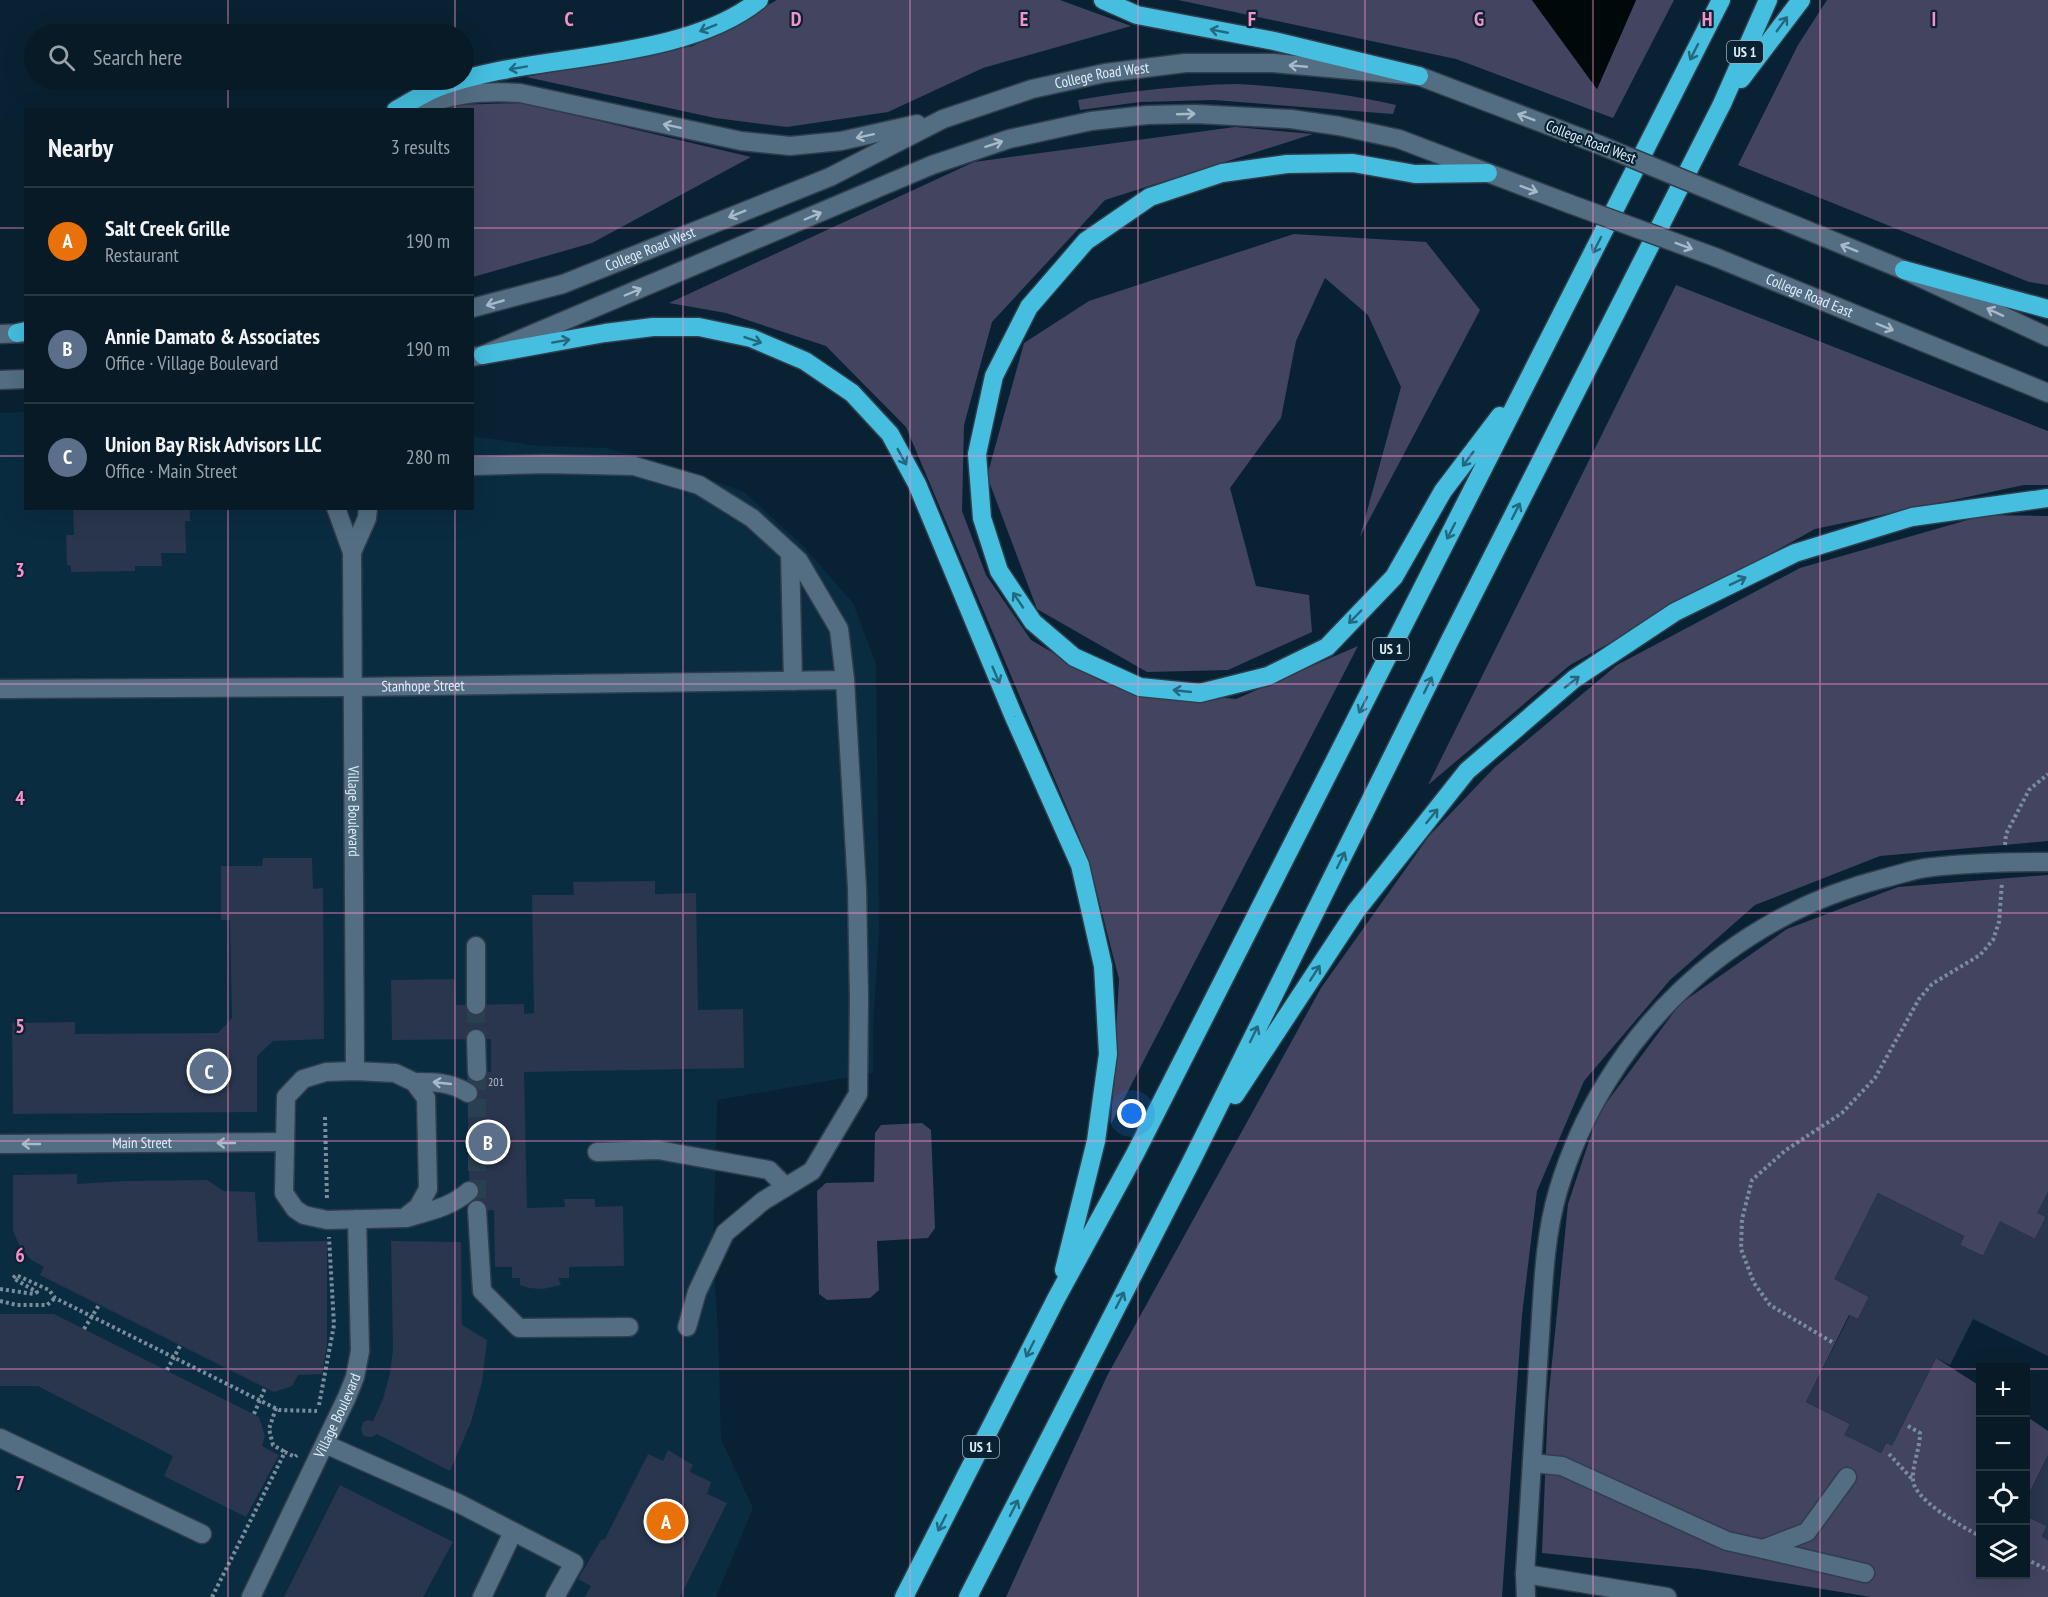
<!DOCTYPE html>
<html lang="en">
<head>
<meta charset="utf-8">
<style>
  :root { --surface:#071a26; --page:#10232e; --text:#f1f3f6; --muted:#98a1a7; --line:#283843; --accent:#d93025 }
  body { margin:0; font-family:"PT Sans Narrow",sans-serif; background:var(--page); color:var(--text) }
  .controls { position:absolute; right:18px; bottom:18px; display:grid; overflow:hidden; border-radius:0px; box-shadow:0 6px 24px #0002 }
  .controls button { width:54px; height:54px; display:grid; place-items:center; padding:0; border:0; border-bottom:2px solid var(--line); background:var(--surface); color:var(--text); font:30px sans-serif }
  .you { position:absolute; left:1132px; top:1114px; width:21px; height:21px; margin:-15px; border:4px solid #fff; border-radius:50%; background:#1a73e8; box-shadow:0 0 0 9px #1a73e833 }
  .badge { display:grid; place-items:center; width:39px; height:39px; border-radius:50%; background:var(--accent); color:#fff; font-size:20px; font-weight:700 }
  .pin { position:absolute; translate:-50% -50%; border:3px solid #fff; box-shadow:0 2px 6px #0006 }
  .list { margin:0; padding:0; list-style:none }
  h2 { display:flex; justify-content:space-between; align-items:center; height:78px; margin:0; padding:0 24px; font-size:26px }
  h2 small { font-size:20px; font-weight:400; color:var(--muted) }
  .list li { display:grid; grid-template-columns:39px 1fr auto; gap:18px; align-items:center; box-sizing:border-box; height:108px; padding:0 24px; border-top:2px solid var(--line) }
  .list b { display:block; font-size:22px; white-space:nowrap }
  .list p { margin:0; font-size:20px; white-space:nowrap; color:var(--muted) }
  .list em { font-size:20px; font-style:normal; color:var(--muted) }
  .icon { flex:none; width:33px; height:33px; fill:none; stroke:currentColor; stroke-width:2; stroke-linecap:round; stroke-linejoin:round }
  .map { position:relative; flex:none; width:2048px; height:1597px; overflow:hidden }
  .search { position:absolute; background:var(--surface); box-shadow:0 6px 24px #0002; left:24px; top:24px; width:450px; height:66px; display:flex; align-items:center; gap:15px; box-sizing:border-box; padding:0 21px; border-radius:33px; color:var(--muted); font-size:22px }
  .panel { position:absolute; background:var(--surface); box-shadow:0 6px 24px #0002; left:24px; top:108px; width:450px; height:402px; border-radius:0px }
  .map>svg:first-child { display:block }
  .built { fill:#0a2c41 }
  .green { fill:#434460 }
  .water { fill:#00090a }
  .building { fill:#29364d }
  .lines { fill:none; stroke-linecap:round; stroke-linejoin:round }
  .minor-tunnel { stroke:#294051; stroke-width:18; stroke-dasharray:18 9; stroke-linecap:butt }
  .minor-casing { stroke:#313d4b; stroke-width:21 }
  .highway-casing { stroke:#313d4b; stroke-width:21 }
  .path { stroke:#798d9b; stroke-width:4; stroke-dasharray:3 3; stroke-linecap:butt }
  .minor { stroke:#536e82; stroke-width:18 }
  .highway { stroke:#45bedf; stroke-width:18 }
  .minor-bridge-casing { stroke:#313d4b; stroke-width:21; stroke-linecap:butt }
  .path-bridge { stroke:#798d9b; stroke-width:4; stroke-dasharray:3 3; stroke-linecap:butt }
  .minor-bridge { stroke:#536e82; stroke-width:18 }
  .oneway { stroke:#246880 }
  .oneway2 { stroke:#a6bac9 }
  .grid { fill:none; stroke:#f990ca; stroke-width:1.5; stroke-opacity:0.55 }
  .labels { text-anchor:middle; stroke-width:4.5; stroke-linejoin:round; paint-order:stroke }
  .number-label { font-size:12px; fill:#b1bfcd }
  .shield { fill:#092233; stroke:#9eb0bd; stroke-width:1.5 }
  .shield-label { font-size:14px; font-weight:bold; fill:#deedf8 }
  .street-label { font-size:15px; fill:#deedf8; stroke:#092233 }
  .grid-label { font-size:20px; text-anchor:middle; font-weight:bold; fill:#f990ca; stroke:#092233; stroke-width:4.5; stroke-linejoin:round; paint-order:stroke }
</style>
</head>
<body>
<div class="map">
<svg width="2048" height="1597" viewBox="0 0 2048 1597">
  <rect width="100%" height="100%" fill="#092233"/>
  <path class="built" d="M 25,412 L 26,508 L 472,508 L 473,436 L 537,446 L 606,448 L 674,466 L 744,492 L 802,545 L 853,603 L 876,664 L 879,928 L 873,1030 L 873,1073 L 717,1100 L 713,1251 L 718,1332 L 721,1439 L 753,1508 L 716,1597 L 0,1597 L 0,413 Z"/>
  <path class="green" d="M 777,0 L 1060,0 L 1131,26 L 983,68 L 888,112 L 787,127 L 715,118 L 526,77 L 693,46 Z
    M 1178,0 L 1532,0 L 1597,89 L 1636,0 L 1674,0 L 1613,118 L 1456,59 Z
    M 1827,0 L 2048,0 L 2048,285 L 2029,282 L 1738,165 L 1798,45 Z
    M 1237,84 C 1291,87 1343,93 1396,105 L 1393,114 L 1213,100 L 1140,102 L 1080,110 L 1078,100 C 1131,91 1183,85 1237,84 Z
    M 523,103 L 751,157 L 592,243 L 473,277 L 472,110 L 443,110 L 453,105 Z
    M 1235,127 L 1313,134 L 1105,200 L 992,322 L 964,425 L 962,511 L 986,575 L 1031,640 L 1108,685 L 1236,699 L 1358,646 L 1111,1124 L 1119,979 L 1088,858 L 906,427 L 826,346 L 726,313 L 669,303 L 974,162 Z
    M 1294,234 L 1426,242 L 1480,310 L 1360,537 L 1401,387 L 1368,315 L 1325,278 L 1296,341 L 1281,418 L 1230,488 L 1256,586 L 1309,595 L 1312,632 L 1228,670 L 1147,672 L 1037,609 L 987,476 L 1024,343 L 1089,301 Z
    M 1676,285 L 2048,431 L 2048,485 L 2024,485 L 1815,529 L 1570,665 L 1428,785 Z
    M 1985,515 L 2048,516 L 2048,841 L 1880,856 L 1755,905 L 1670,980 L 1584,1081 L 1537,1191 L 1522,1315 L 1502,1597 L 1006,1597 L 1107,1376 L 1321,988 L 1429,836 L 1495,767 L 1617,665 L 1800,568 Z
    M 2048,875 L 2048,1192 L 2038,1213 L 2046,1217 L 2035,1239 L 2000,1222 L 1983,1256 L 1960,1245 L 1964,1236 L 1878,1193 L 1835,1279 L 1869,1297 L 1858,1319 L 1849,1315 L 1806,1402 L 1850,1424 L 1845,1434 L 1881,1453 L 1886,1443 L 1892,1445 L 1936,1358 L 1980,1386 L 1980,1574 L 2026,1574 L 2026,1528 L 2030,1518 L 2047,1526 L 2042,1536 L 2048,1540 L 2048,1597 L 1871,1597 L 1699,1569 L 1542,1553 L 1548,1402 L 1568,1204 L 1598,1114 L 1680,1004 L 1787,929 L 1898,887 Z
    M 922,1123 L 931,1130 L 935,1228 L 928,1238 L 877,1241 L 879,1290 L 870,1298 L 827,1300 L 819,1294 L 817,1191 L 826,1183 L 874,1182 L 875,1133 L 881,1125 Z
    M 2026,1416 L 2048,1431 L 2048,1455 L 2026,1500 Z"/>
  <path class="water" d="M 1532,0 L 1636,0 L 1597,89 Z"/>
  <path class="building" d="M 73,508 L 190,508 L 190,521 L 185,521 L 186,553 L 161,553 L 162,566 L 135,566 L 135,571 L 71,572 L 71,566 L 67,565 L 66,535 L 74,535 Z
    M 263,858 L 312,858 L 313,889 L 323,888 L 324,1039 L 273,1041 L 257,1056 L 257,1112 L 13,1114 L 12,1023 L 75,1022 L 75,1034 L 218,1033 L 232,1018 L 230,920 L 221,920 L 221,866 L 262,866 Z
    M 655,881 L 655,894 L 696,893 L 698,1010 L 743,1009 L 744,1068 L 524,1072 L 527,1208 L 565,1207 L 564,1199 L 595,1199 L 595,1207 L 623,1206 L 624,1266 L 569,1267 L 569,1278 L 558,1278 L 561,1285 L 543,1289 L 529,1288 L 520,1285 L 520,1278 L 512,1278 L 512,1267 L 495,1267 L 494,1210 L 470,1211 L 467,1072 L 491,1072 L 491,1039 L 392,1040 L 391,980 L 455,979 L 456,1005 L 524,1004 L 524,1014 L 534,1013 L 532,895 L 574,895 L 573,882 Z
    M 77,1174 L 77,1184 L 124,1181 L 207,1180 L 224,1191 L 255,1192 L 258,1242 L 327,1241 L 327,1346 L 322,1374 L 298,1375 L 292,1386 L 274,1392 L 40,1275 L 44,1267 L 30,1259 L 19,1245 L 13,1230 L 13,1175 Z
    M 2048,1192 L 2048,1356 L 1973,1319 L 1950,1365 L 1936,1358 L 1892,1446 L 1886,1443 L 1881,1453 L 1844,1435 L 1850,1424 L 1806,1402 L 1850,1315 L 1858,1319 L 1869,1297 L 1834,1279 L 1878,1193 L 1964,1236 L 1960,1245 L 1983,1256 L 2000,1221 L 2035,1239 L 2046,1217 L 2037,1213 Z
    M 391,1241 L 461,1242 L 462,1325 L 487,1340 L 482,1382 L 471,1422 L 450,1471 L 377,1434 L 372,1437 L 364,1436 L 361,1430 L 363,1422 L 368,1420 L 373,1421 L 383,1399 L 390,1373 L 393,1350 Z
    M 0,1314 L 54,1314 L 259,1417 L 265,1436 L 262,1446 L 279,1455 L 246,1517 L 164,1476 L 173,1456 L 38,1386 L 0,1386 Z
    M 668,1450 L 693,1465 L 690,1472 L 711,1482 L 707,1494 L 727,1503 L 680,1597 L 585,1597 L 591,1586 L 578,1579 L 601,1540 L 605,1539 L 648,1454 L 663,1461 Z
    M 2048,1455 L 2048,1540 L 2042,1537 L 2047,1526 L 2030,1518 L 2026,1528 L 2026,1500 Z
    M 340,1485 L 453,1542 L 423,1597 L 284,1597 Z"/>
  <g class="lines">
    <path class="minor-tunnel" d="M 476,1005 L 476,1039
      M 477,1072 L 477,1210"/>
    <defs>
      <g id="minor">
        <path d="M 407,110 C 449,95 476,90 520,93 L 741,141 L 790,146 L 841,141 L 917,124"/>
        <path d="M 1748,206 L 1904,270 L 2048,337"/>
        <path id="s1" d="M 1715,257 L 2048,393"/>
        <path id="s2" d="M 472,308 L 563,284 L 830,177 L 943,119 L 1032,89 L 1105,73 L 1185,63 L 1273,63 L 1419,76 L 1600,145"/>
        <path d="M 0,334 L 26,333"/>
        <path d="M 472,357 L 483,355 L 932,165 L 1009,139 L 1091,121 L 1147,115 L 1196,114 L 1291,119 L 1339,126 L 1399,139 L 1570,204"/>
        <path d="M 0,380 L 26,379"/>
        <path d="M 473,466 L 546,464 L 634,466 L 699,485 L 752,518 L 799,561 L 839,629 L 845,680 L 857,888 L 859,998 L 858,1094 L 812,1171 L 763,1201 L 725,1233 L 697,1292 L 687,1327"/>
        <path id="s3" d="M 336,508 L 352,552 L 355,1071"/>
        <path d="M 352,552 L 367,518 L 368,508"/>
        <path d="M 790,553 L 793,681"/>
        <path id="s4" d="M 0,689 L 353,687 L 845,680"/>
        <path d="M 476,946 L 476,1005"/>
        <path d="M 476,1039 L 477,1072"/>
        <path d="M 355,1071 L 395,1073 L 414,1082 L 426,1098 L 428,1189 L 418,1207 L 404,1218 L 327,1220 L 304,1215 L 295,1209 L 284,1193 L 286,1097 L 303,1079 L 326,1072 Z"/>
        <path d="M 414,1082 C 435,1082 450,1082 468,1093"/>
        <path id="s5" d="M 0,1144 L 284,1142"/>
        <path d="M 597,1152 L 658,1150 L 769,1170 L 786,1187"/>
        <path d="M 477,1210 L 482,1291 L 519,1328 L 629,1327"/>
        <path d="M 406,1218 C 430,1211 451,1207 469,1191"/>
        <path d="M 0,1438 L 202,1534"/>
        <path d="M 325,1444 L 458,1503 L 574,1563 L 555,1597"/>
        <path d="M 1532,1463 L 1562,1466 L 1727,1541 L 1763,1549 L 1807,1532 L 1847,1477"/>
        <path d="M 1763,1549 L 1865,1573"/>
        <path d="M 1525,1574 L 1667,1597"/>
        <path id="s6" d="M 251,1597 L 347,1397 L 355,1377 L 360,1351 L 357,1219"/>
        <path d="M 482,1597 L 513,1532"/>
        <path d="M 1526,1597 L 1525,1574 C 1529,1499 1534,1424 1539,1349 C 1543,1296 1543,1242 1558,1191 C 1604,1036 1729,917 1885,878 C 1898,875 1911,870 1925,868 C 1965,863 2007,862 2048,862"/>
      </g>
      <path id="highway" d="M 1103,0 L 1137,15 L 1274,41 L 1419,76
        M 1741,79 L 1801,0
        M 396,110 C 408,103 420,96 432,90 C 450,82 479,75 498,71 C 578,55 695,52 759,0
        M 1488,173 L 1415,174 L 1353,163 L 1287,164 L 1222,173 L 1150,197 L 1086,241 L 1029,307 L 994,376 L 977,454 L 982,518 L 999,571 L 1033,622 L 1074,657 L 1140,687 L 1200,693 L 1268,676 L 1327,647 L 1394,577 L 1443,491 L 1500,416
        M 1904,270 L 2048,309
        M 17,333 L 26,331
        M 483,355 L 605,333 L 653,327 L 699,327 L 751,338 L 805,361 L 852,393 L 890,434 L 917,484 L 1014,717 L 1080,865 L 1103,966 L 1108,1054 L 1096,1141 L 1064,1270
        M 1235,1095 L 1356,911 L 1467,771 L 1574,679 L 1675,612 L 1795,553 L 1912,517 L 2048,498
        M 904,1597 L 1057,1297 L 1135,1154 L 1721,0
        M 968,1597 L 1191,1162 L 1449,642 L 1722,104 L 1768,0"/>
    </defs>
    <use href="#minor" class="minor-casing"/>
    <use href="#highway" class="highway-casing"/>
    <path class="path" d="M 2005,845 L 2006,834 L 2029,790 L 2048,774
      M 325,1117 L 327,1200
      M 0,1289 L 34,1294 L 37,1292 L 13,1278 L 16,1275 L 49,1290 L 55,1298 L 279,1410 L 317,1411
      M 0,1301 L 17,1305 L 47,1305 L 55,1298
      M 1832,1342 L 1770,1305 L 1754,1283 L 1741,1249 L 1742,1219 L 1752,1180 L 1786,1150 L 1842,1113 L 1875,1078 L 1919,999 L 1932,984 L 1980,955 L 1993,940 L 1999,922 L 2002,882
      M 319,1405 L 334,1325 L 329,1237
      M 276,1408 L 269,1429 L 273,1445 L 285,1452
      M 1908,1426 L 1920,1433 C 1920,1449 1912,1465 1913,1480 C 1914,1500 1964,1528 1980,1536
      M 1889,1454 L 1913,1480
      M 2026,1559 L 2048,1570
      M 212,1597 L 285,1452 L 295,1457 L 297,1455"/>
    <use href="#minor" class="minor"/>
    <use href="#highway" class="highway"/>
    <defs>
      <path id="minor-bridge" d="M 1600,145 L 1748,206
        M 1570,204 L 1715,257"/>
    </defs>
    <use href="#minor-bridge" class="minor-bridge-casing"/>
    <path class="path-bridge" d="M 84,1329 L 99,1305
      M 167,1370 L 180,1346
      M 254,1414 L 265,1388"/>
    <use href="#minor-bridge" class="minor-bridge"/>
  </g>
  <defs><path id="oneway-shaft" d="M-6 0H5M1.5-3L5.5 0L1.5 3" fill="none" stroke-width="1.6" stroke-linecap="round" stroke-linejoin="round" transform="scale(1.5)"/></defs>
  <g class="oneway">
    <use href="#oneway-shaft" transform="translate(1782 24) rotate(-54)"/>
    <use href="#oneway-shaft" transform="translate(708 28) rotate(158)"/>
    <use href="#oneway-shaft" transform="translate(1219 31) rotate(-169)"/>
    <use href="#oneway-shaft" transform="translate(1694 52) rotate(117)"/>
    <use href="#oneway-shaft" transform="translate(518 68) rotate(170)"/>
    <use href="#oneway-shaft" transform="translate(1597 245) rotate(117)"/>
    <use href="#oneway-shaft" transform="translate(753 340) rotate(19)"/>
    <use href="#oneway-shaft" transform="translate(561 341) rotate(-10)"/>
    <use href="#oneway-shaft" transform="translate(902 457) rotate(61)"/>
    <use href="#oneway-shaft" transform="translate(1468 459) rotate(127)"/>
    <use href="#oneway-shaft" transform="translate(1516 511) rotate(-63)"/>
    <use href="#oneway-shaft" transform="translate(1451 531) rotate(117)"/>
    <use href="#oneway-shaft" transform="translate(1738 581) rotate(-26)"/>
    <use href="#oneway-shaft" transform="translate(1018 600) rotate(-124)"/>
    <use href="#oneway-shaft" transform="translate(1355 617) rotate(134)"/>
    <use href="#oneway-shaft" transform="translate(996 675) rotate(67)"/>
    <use href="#oneway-shaft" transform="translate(1572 682) rotate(-38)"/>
    <use href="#oneway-shaft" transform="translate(1428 685) rotate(-64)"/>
    <use href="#oneway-shaft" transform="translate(1182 691) rotate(-174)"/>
    <use href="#oneway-shaft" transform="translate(1363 705) rotate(117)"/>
    <use href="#oneway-shaft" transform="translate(1432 816) rotate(-51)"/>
    <use href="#oneway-shaft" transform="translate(1341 860) rotate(-64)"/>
    <use href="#oneway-shaft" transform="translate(1315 973) rotate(-57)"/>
    <use href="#oneway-shaft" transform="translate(1254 1034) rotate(-64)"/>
    <use href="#oneway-shaft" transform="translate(1120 1300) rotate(-63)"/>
    <use href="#oneway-shaft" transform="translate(1030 1349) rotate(117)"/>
    <use href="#oneway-shaft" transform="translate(1014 1508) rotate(-63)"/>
    <use href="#oneway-shaft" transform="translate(942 1523) rotate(117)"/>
  </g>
  <g class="oneway2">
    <use href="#oneway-shaft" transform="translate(1298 66) rotate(-175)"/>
    <use href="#oneway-shaft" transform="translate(1186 114) rotate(-2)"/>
    <use href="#oneway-shaft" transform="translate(1526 117) rotate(-159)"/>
    <use href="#oneway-shaft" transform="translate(672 126) rotate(-168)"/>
    <use href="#oneway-shaft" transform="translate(865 136) rotate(168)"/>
    <use href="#oneway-shaft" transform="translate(994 144) rotate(-18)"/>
    <use href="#oneway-shaft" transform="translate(1529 189) rotate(20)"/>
    <use href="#oneway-shaft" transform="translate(737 214) rotate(158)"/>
    <use href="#oneway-shaft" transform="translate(813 216) rotate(-23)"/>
    <use href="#oneway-shaft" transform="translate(1684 246) rotate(20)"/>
    <use href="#oneway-shaft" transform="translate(1849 248) rotate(-158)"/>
    <use href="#oneway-shaft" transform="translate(633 292) rotate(-23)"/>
    <use href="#oneway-shaft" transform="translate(495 303) rotate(164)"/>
    <use href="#oneway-shaft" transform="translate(1995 312) rotate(-155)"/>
    <use href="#oneway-shaft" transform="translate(1885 327) rotate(22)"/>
    <use href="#oneway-shaft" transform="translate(442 1083) rotate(-174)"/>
    <use href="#oneway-shaft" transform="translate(226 1143) rotate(180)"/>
    <use href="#oneway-shaft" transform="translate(31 1144) rotate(180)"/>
  </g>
  <path class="grid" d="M 228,0 L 228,34M 455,0 L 455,34M 683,0 L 683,1597M 910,0 L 910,1597M 1138,0 L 1138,1597M 1365,0 L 1365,1597M 1593,0 L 1593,1597M 1820,0 L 1820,1597M 228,80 L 228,110M 455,80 L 455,110M 0,228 L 26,228M 472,228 L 2048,228M 0,456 L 26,456M 472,456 L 2048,456M 228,508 L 228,1597M 455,508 L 455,1597M 0,684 L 2048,684M 0,913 L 2048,913M 0,1141 L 2048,1141M 0,1369 L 1980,1369M 2026,1369 L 2048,1369"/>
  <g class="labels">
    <g class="number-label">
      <text x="496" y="1086">201</text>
    </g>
    <g class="shield">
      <rect x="1727" y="41" width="36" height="22" rx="4.5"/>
      <rect x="1373" y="638" width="36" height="22" rx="4.5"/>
      <rect x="963" y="1436" width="36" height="22" rx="4.5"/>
    </g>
    <g class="shield-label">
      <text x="1745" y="57">US 1</text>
      <text x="1391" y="654">US 1</text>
      <text x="981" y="1452">US 1</text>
    </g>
    <g class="street-label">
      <text dy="5" stroke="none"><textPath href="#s2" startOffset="674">College Road West</textPath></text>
      <text transform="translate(1591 142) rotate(21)" y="5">College Road West</text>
      <text dy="5" stroke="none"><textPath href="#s2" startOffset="188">College Road West</textPath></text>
      <text dy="5" stroke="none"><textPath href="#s1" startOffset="102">College Road East</textPath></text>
      <text dy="5" stroke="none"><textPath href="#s4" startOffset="423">Stanhope Street</textPath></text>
      <text dy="5" stroke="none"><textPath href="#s3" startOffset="306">Village Boulevard</textPath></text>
      <text dy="5" stroke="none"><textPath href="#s5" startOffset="142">Main Street</textPath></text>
      <text dy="5" stroke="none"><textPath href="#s6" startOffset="201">Village Boulevard</textPath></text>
    </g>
  </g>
  <g class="grid-label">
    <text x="569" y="26">C</text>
    <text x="796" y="26">D</text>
    <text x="1024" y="26">E</text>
    <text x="1252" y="26">F</text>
    <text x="1479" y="26">G</text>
    <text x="1707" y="26">H</text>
    <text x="1934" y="26">I</text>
    <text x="20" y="577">3</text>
    <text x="20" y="805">4</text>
    <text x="20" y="1033">5</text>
    <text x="20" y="1262">6</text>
    <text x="20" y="1490">7</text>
  </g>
</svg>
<div class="controls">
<button>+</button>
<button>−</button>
<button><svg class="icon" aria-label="locate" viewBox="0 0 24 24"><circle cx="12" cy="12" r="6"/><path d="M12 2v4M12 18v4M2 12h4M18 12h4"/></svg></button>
<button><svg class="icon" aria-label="layers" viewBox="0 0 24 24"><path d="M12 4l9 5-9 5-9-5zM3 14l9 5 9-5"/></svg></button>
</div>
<div class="you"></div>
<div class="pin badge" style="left:666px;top:1521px;background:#e8710a">A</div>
<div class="pin badge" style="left:488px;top:1142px;background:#5c6f8a">B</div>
<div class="pin badge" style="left:209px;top:1071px;background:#5c6f8a">C</div>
<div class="search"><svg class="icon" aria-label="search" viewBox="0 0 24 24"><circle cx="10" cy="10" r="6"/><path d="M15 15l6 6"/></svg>Search here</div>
<section class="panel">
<h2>Nearby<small>3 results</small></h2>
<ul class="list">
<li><span class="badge" style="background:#e8710a">A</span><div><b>Salt Creek Grille</b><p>Restaurant</p></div><em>190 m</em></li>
<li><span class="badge" style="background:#5c6f8a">B</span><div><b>Annie Damato &amp; Associates</b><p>Office · Village Boulevard</p></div><em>190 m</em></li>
<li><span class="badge" style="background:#5c6f8a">C</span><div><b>Union Bay Risk Advisors LLC</b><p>Office · Main Street</p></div><em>280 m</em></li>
</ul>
</section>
</div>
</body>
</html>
